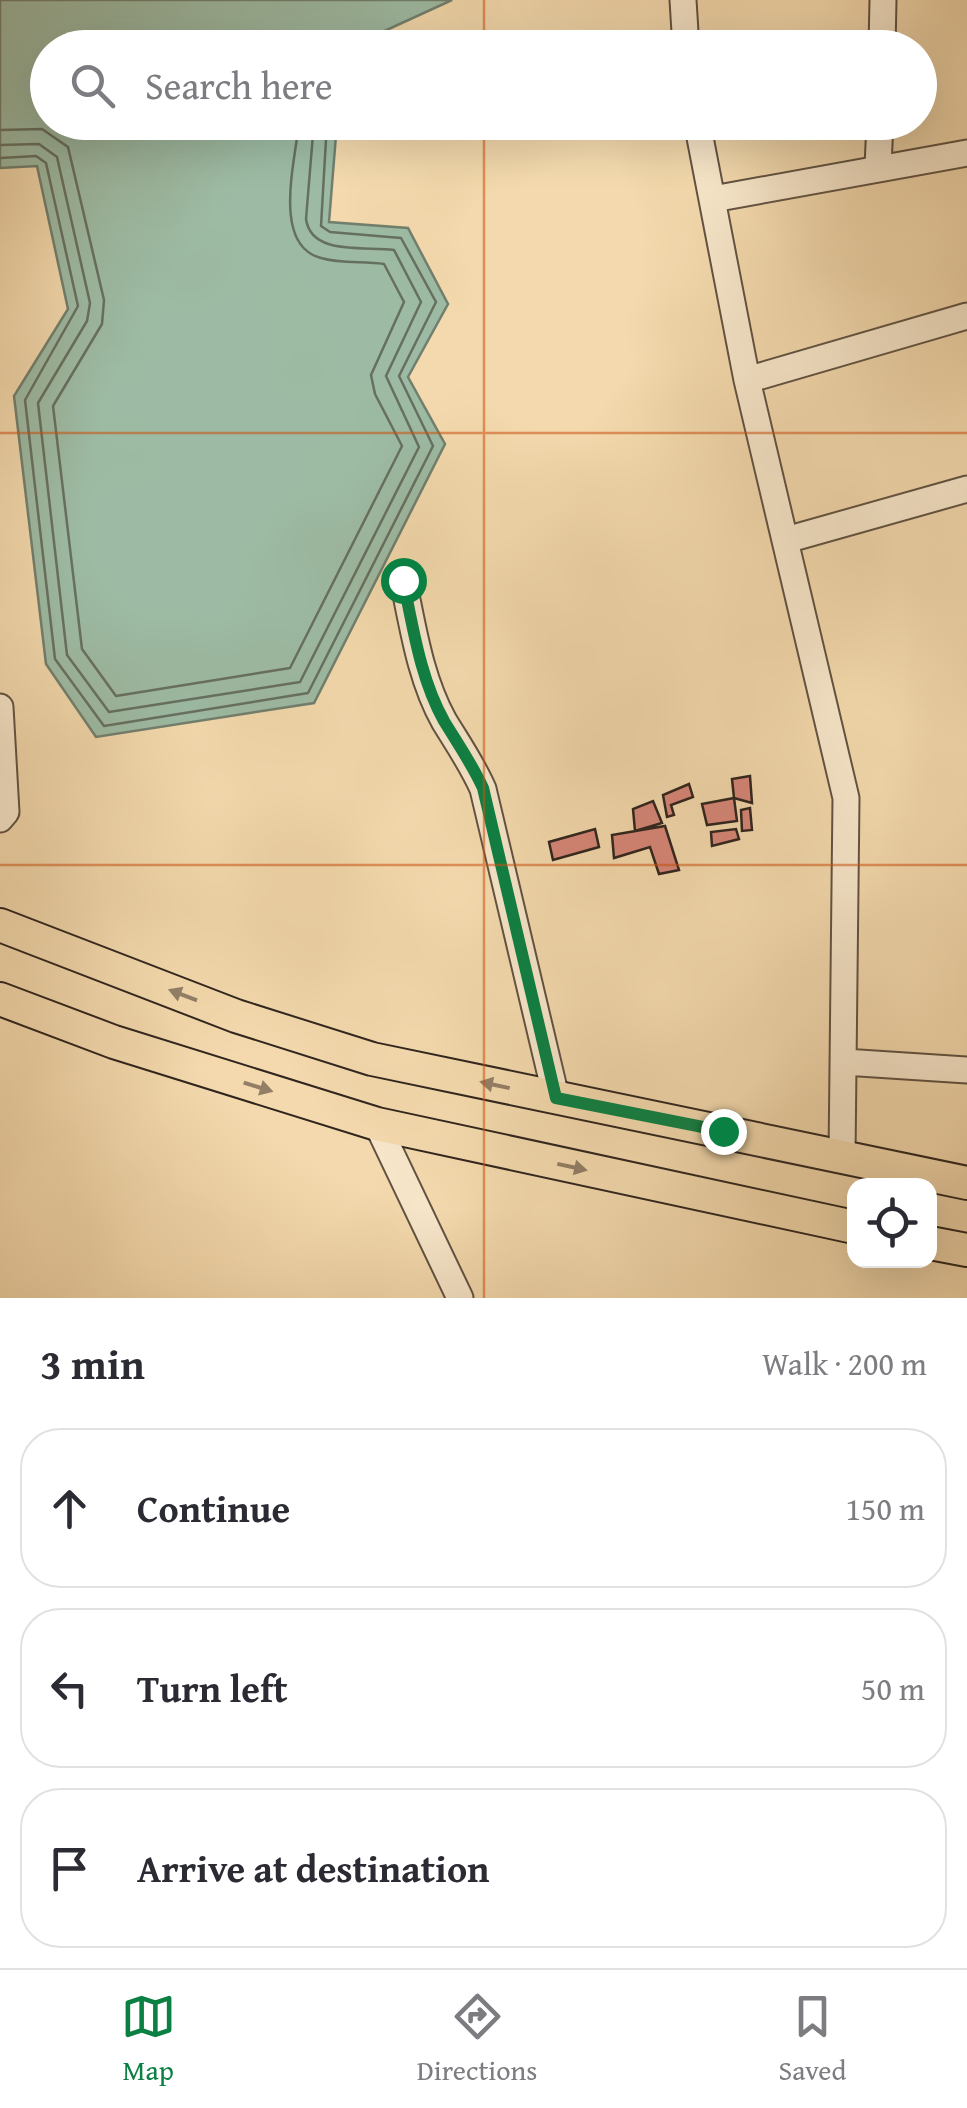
<!DOCTYPE html>
<html lang="en">
<head>
<meta charset="utf-8">
<style>
  :root { --surface:#fff; --page:#f2f2f3; --text:#2b2b33; --muted:#7c7c81; --line:#e1e1e2; --accent:#0b8043 }
  body { margin:0; font-family:"Gentium Book Plus",serif; background:var(--page); color:var(--text) }
  .controls { position:absolute; right:30px; bottom:30px; display:grid; overflow:hidden; border-radius:20px; box-shadow:0 10px 40px #0002 }
  .controls button { width:90px; height:90px; display:grid; place-items:center; padding:0; border:0; border-bottom:2px solid var(--line); background:var(--surface); color:var(--text); font:50px sans-serif }
  .stop { position:absolute; width:30px; height:30px; margin:-22px; border:8px solid #0b8043; border-radius:50%; background:#fff }
  .stop.end { background:#0b8043; border-color:#fff; box-shadow:0 2px 10px #0008 }
  .list { margin:0; padding:0; list-style:none }
  h2 { display:flex; justify-content:space-between; align-items:center; height:130px; margin:0; padding:0 40px; font-size:42px }
  h2 small { font-size:32px; font-weight:400; color:var(--muted) }
  .list li { display:grid; grid-template-columns:65px 1fr auto; gap:30px; align-items:center; box-sizing:border-box; height:160px; margin:0 20px 20px; padding:0 20px; border:2px solid var(--line); border-radius:40px }
  .list b { display:block; font-size:38px; white-space:nowrap }
  .list em { font-size:32px; font-style:normal; color:var(--muted) }
  .icon { flex:none; width:55px; height:55px; fill:none; stroke:currentColor; stroke-width:2; stroke-linecap:round; stroke-linejoin:round }
  .map { position:relative; flex:none; width:967px; height:1298px; overflow:hidden }
  .search { position:absolute; background:var(--surface); box-shadow:0 10px 40px #0002; left:30px; right:30px; top:30px; height:110px; display:flex; align-items:center; gap:25px; box-sizing:border-box; padding:0 35px; border-radius:55px; color:var(--muted); font-size:38px }
  .sheet { height:670px; background:var(--surface) }
  nav { display:flex; justify-content:space-around; align-items:center; box-sizing:border-box; height:140px; border-top:2px solid var(--line); background:var(--surface); font-size:28px; color:var(--muted) }
  nav a { display:grid; justify-items:center; gap:5px }
  nav .on { color:var(--accent) }
  .map>svg:first-child { display:block }
  .water { fill:#9dbba4; stroke:#717f6e; stroke-width:2.5 }
  .lines { fill:none; stroke-linecap:round; stroke-linejoin:round }
  .shore { stroke:#667061; stroke-width:2.5 }
  .building { fill:#d68678; stroke:#30251e; stroke-width:2.5 }
  .minor-casing { stroke:#615242; stroke-width:29 }
  .major-casing { stroke:#30251e; stroke-width:36 }
  .minor { stroke:#f7e6ca; stroke-width:25 }
  .major { stroke:#f3d9ad; stroke-width:32 }
  .oneway { fill:#927f66 }
  .route { stroke:#0b8043; stroke-width:12 }
  .grid { fill:none; stroke:#cc510f; stroke-width:2.5; stroke-opacity:0.55 }
</style>
</head>
<body>
<div class="map">
<svg width="967" height="1298" viewBox="0 0 967 1298">
  <rect width="100%" height="100%" fill="#f3d9ad"/>
  <filter id="stains"><feTurbulence type="fractalNoise" baseFrequency=".002" numOctaves="4"/><feColorMatrix values="0 0 0 0 .2 0 0 0 0 .09 0 0 0 0 .02 0 0 0 .5 -.17"/></filter>
  <radialGradient id="worn" r=".72"><stop offset=".6" stop-color="#630" stop-opacity="0"/><stop offset="1" stop-color="#630" stop-opacity=".3"/></radialGradient>
  <path class="water" d="M 0,0 L 452,0 L 380,33 L 373,47 L 48,48 L 48,122 L 337,123 L 329,222 L 408,228 L 448,304 L 408,377 L 445,444 L 314,703 L 96,737 L 46,664 L 14,396 L 68,309 L 37,166 L 0,168 Z"/>
  <g class="lines">
    <path class="shore" d="M 0,130 L 42,129 L 68,147 L 104,300 L 102,324 L 53,406 L 82,649 L 116,696 L 290,668 L 402,446 L 375,394 L 371,375 L 404,302 L 384,264 C 363,261 341,264 321,258 C 271,245 296,159 299,122
      M 0,145 L 39,144 L 57,157 L 90,303 L 87,321 L 38,403 L 67,655 L 109,712 L 300,682 L 419,447 L 386,376 L 421,302 L 394,250 C 365,246 311,256 306,219 L 314,122
      M 0,158 L 36,156 L 46,163 L 78,306 L 25,400 L 55,659 L 104,726 L 308,693 L 433,446 L 399,376 L 436,302 L 401,238 L 330,232 L 321,226 L 327,122"/>
  </g>
  <path class="building" d="M 750,776 L 752,803 L 734,798 L 732,779 Z
    M 689,784 L 693,797 L 671,805 L 674,815 L 667,817 L 663,795 Z
    M 734,798 L 737,821 L 707,825 L 702,804 Z
    M 653,801 L 662,823 L 635,831 L 633,809 Z
    M 750,808 L 752,830 L 742,831 L 741,810 Z
    M 665,826 L 679,870 L 659,874 L 650,847 L 614,858 L 612,835 Z
    M 595,829 L 599,847 L 553,860 L 549,842 Z
    M 736,829 L 739,839 L 712,846 L 711,832 Z"/>
  <g class="lines">
    <defs>
      <path id="minor" d="M 683,0 L 686,48
        M 882,48 L 883,0
        M 697,122 L 747,380 L 846,798 L 842,1156
        M 878,167 L 880,122
        M 713,199 L 967,153
        M 747,380 L 967,316
        M 786,540 L 967,489
        M 403,580 C 413,627 420,678 444,721 C 458,744 472,764 483,789 L 556,1097
        M 0,707 L 6,812 L 0,819
        M 844,1062 L 967,1070
        M 377,1124 L 460,1298"/>
      <path id="major" d="M 0,925 L 236,1016 L 372,1059 L 967,1183
        M 0,999 L 114,1042 L 377,1124 L 854,1227
        M 930,1243 L 967,1250"/>
    </defs>
    <use href="#minor" class="minor-casing"/>
    <use href="#major" class="major-casing"/>
    <use href="#minor" class="minor"/>
    <use href="#major" class="major"/>
  </g>
  <defs><path id="oneway-solid" d="M-6-.8H1V-3.2L6.5 0L1 3.2V.8H-6Z" transform="scale(2.5)"/></defs>
  <g class="oneway">
    <use href="#oneway-solid" transform="translate(183 995) rotate(-159)"/>
    <use href="#oneway-solid" transform="translate(495 1085) rotate(-168)"/>
    <use href="#oneway-solid" transform="translate(258 1087) rotate(17)"/>
    <use href="#oneway-solid" transform="translate(572 1167) rotate(12)"/>
  </g>
  <g class="lines">
    <path class="route" d="M 403,580 C 413,627 420,678 444,721 C 458,744 472,764 483,788 L 556,1098 L 723,1131"/>
  </g>
  <path class="grid" d="M 484,0 L 484,48M 484,122 L 484,1298M 0,433 L 967,433M 0,865 L 967,865"/>
  <rect width="100%" height="100%" filter="url(#stains)"/>
  <rect width="100%" height="100%" fill="url(#worn)"/>
</svg>
<div class="controls">
<button><svg class="icon" aria-label="locate" viewBox="0 0 24 24"><circle cx="12" cy="12" r="6"/><path d="M12 2v4M12 18v4M2 12h4M18 12h4"/></svg></button>
</div>
<div class="stop" style="left:403px;top:580px"></div>
<div class="stop end" style="left:723px;top:1131px"></div>
<div class="search"><svg class="icon" aria-label="search" viewBox="0 0 24 24"><circle cx="10" cy="10" r="6"/><path d="M15 15l6 6"/></svg>Search here</div>
</div>
<section class="sheet">
<h2>3 min<small>Walk · 200 m</small></h2>
<ul class="list">
<li><svg class="icon" aria-label="ahead" viewBox="0 0 24 24"><path d="M12 20V5M6 11l6-6 6 6"/></svg><div><b>Continue</b></div><em>150 m</em></li>
<li><svg class="icon" aria-label="left" viewBox="0 0 24 24"><path d="M17 20v-9H6M10 6l-5 5 5 5"/></svg><div><b>Turn left</b></div><em>50 m</em></li>
<li><svg class="icon" aria-label="arrive" viewBox="0 0 24 24"><path d="M6 21V4h12l-3 4 3 4H6"/></svg><div><b>Arrive at destination</b></div></li>
</ul>
</section>
<nav>
<a class="on"><svg class="icon" aria-label="map" viewBox="0 0 24 24"><path d="M3 6l6-2 6 2 6-2v14l-6 2-6-2-6 2zM9 4v14M15 6v14"/></svg>Map</a>
<a><svg class="icon" aria-label="directions" viewBox="0 0 24 24"><path d="M12 3l9 9-9 9-9-9zM9 14v-3h6M13 9l2 2-2 2"/></svg>Directions</a>
<a><svg class="icon" aria-label="saved" viewBox="0 0 24 24"><path d="M7 4h10v16l-5-4-5 4z"/></svg>Saved</a>
</nav>
</body>
</html>
